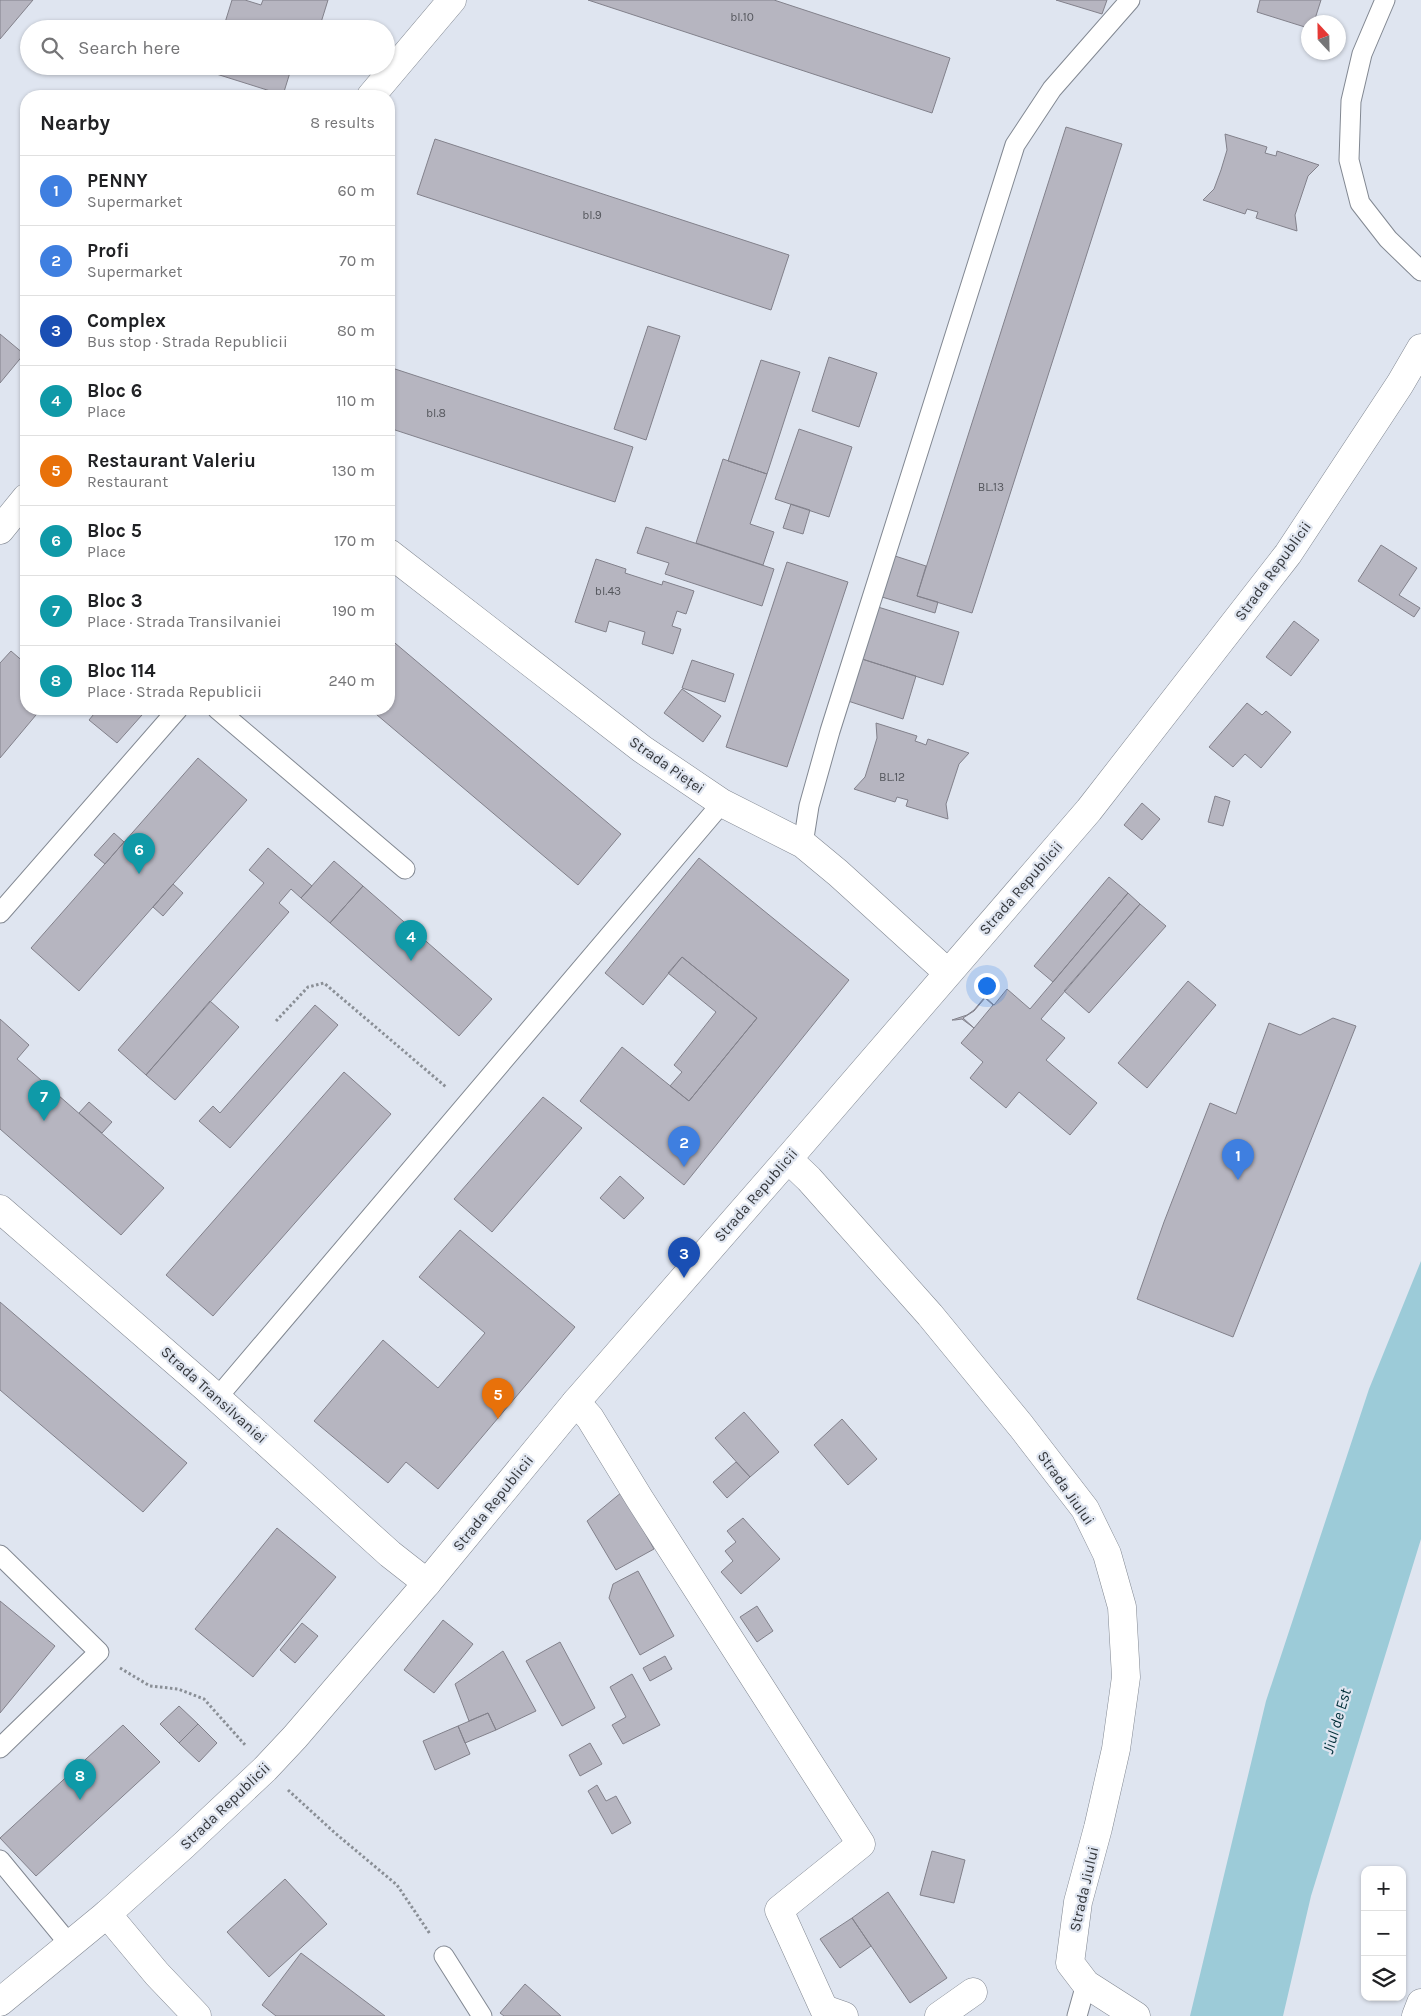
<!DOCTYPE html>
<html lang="en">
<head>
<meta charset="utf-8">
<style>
  :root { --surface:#fff; --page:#f2f2f2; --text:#202124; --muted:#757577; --line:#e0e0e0; --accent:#2373c2 }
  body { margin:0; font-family:Karla,sans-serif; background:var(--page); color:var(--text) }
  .controls { position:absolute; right:15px; bottom:15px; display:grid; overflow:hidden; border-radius:10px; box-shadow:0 1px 4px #0004 }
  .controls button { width:45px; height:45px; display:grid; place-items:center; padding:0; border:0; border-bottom:1px solid var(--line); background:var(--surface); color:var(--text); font:25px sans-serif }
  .compass { position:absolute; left:1301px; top:15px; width:45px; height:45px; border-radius:50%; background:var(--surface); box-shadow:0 1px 4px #0004; rotate:338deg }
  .you { position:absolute; left:986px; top:985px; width:18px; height:18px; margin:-12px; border:4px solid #fff; border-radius:50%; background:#1a73e8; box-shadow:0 0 0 8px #1a73e833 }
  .badge { display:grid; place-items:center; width:32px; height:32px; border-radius:50%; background:var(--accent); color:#fff; font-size:16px; font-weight:700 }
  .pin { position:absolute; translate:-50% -41px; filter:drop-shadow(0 1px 2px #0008) }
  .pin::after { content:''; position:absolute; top:26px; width:18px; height:15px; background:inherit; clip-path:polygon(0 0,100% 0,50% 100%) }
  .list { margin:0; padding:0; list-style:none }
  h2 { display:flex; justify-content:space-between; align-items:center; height:65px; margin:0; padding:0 20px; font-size:21px }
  h2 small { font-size:16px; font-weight:400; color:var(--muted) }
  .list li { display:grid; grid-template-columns:32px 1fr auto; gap:15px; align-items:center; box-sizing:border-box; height:70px; padding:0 20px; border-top:1px solid var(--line) }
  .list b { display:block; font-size:19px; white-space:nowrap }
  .list p { margin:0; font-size:16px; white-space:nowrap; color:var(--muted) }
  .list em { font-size:16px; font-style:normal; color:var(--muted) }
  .icon { flex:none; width:28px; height:28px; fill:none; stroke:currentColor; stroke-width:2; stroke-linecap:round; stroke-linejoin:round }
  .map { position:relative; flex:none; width:1421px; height:2016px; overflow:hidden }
  .search { position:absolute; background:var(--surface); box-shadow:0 1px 4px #0004; left:20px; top:20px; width:375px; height:55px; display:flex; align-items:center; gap:12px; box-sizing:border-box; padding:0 18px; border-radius:28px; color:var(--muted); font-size:19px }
  .panel { position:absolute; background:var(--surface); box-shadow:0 1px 4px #0004; left:20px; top:90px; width:375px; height:625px; border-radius:20px }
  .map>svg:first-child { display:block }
  .water { fill:#9ccbd8 }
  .building { fill:#b6b5c0; stroke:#82818b; fill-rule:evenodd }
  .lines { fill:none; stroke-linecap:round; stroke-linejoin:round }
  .service-casing { stroke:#828892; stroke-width:21 }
  .minor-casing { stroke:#828892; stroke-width:29 }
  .tertiary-casing { stroke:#828892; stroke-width:29 }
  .secondary-casing { stroke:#828892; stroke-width:29 }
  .path { stroke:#8a8f96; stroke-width:3; stroke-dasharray:2.5 2.5; stroke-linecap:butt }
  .service { stroke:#fff; stroke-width:19 }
  .minor { stroke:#fff; stroke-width:28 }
  .tertiary { stroke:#fff; stroke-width:28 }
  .secondary { stroke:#fff; stroke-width:28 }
  .labels { text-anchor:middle; stroke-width:4.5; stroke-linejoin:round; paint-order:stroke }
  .number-label { font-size:12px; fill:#54565c }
  .street-label { font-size:15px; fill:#34373b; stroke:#dfe5f0 }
  .water-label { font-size:16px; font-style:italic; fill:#012f39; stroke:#dfe5f0 }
</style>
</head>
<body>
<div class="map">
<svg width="1421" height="2016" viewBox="0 0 1421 2016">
  <rect width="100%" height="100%" fill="#dfe5f0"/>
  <path class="water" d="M 1421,1261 L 1421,1539 L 1311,1896 L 1283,2016 L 1190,2016 L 1266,1701 L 1369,1389 Z"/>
  <path class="building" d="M 0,0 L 33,0 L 0,39 Z
    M 232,0 L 245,0 L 261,5 L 263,0 L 328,0 L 319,29 L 223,29 Z
    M 588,0 L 774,0 L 950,58 L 932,113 Z
    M 1056,0 L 1107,0 L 1102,14 Z
    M 1260,0 L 1321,0 L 1314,22 L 1308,22 L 1308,28 L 1257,12 Z
    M 211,66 L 292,66 L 283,95 L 210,72 Z
    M 1066,127 L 1122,144 L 972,613 L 917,596 Z
    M 1225,134 L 1267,147 L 1265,153 L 1276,156 L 1277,151 L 1319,165 L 1308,176 L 1295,215 L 1297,231 L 1256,218 L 1258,212 L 1247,209 L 1245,214 L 1203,200 L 1214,189 L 1221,170 L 1227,150 Z
    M 435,139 L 789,255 L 771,310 L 417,194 Z
    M 648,326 L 680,336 L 646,440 L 614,429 Z
    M 0,334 L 24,354 L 0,383 Z
    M 829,357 L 877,373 L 859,427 L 812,411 Z
    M 761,360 L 800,372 L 767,474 L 728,461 Z
    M 389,367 L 633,447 L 615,502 L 389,428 Z
    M 799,429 L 852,447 L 829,517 L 775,499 Z
    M 723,459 L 767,474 L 750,524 L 774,532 L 763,565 L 696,543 Z
    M 791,504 L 810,510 L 803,534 L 783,528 Z
    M 646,527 L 774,569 L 762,606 L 665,574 L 669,563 L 637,553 Z
    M 1381,545 L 1417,568 L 1399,595 L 1420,608 L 1414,617 L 1358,581 Z
    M 895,556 L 926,566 L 917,596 L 938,602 L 935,613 L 882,597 Z
    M 596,559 L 626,569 L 625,573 L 662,585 L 663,581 L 694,591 L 686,614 L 677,611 L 672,626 L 681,629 L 673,654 L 642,644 L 645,632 L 609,621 L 606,632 L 575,622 Z
    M 787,562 L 848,582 L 787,767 L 726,747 Z
    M 878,607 L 959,632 L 943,685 L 862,659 Z
    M 1294,621 L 1319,640 L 1291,676 L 1266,657 Z
    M 389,638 L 621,834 L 578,885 L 370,709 L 389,709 Z
    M 11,651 L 26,664 L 26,709 L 41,709 L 0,758 L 0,663 Z
    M 862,659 L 916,676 L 903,719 L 848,701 Z
    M 692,660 L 734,674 L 725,702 L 682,688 Z
    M 682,689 L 721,716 L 703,742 L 664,713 Z
    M 1247,703 L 1262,715 L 1266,711 L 1291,732 L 1261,768 L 1245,754 L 1233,767 L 1209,747 Z
    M 98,709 L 134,709 L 142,715 L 117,743 L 89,720 Z
    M 876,723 L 917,736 L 915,741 L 921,743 L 926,745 L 928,739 L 969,753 L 959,764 L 946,804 L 948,819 L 906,806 L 908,800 L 897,797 L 895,802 L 854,789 L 865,777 L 871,758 L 877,738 Z
    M 198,758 L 247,800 L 79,991 L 31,948 Z
    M 1215,796 L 1230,801 L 1223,826 L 1208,822 Z
    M 1142,803 L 1160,819 L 1142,840 L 1124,825 Z
    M 114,833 L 124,842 L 105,864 L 94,855 Z
    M 268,848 L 312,886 L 301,898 L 291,889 L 279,903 L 289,912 L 146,1075 L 118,1050 L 264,883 L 249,870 Z
    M 699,858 L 849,980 L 684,1185 L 580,1101 L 622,1047 L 689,1101 L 757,1018 L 682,957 L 643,1005 L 605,973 Z
    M 334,861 L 363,886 L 330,923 L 301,898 Z
    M 1109,877 L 1128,893 L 1053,982 L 1034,966 Z
    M 173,884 L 183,893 L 163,916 L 153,907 Z
    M 363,886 L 492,999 L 459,1036 L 330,923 Z
    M 1128,893 L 1140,904 L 1041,1019 L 1065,1038 L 1046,1060 L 1097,1103 L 1070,1135 L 1019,1092 L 1006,1108 L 970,1078 L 983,1062 L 961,1043 L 974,1028 L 962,1019 L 955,1020 L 952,1020 L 967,1015 L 974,1010 L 994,986 L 985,997 L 994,1005 L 1007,989 L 1030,1009 ZM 985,998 L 993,1005 L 974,1028 L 963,1018 L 974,1011 Z
    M 1140,904 L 1166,926 L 1089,1013 L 1064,991 Z
    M 682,957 L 757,1018 L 689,1101 L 670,1086 L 682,1072 L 674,1065 L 716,1012 L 668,973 Z
    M 1188,981 L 1216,1005 L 1147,1088 L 1118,1063 Z
    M 210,1001 L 239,1027 L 175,1100 L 146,1075 Z
    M 315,1005 L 338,1025 L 230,1148 L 199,1121 L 213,1106 L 220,1113 Z
    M 1333,1018 L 1356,1026 L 1233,1337 L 1137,1299 L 1164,1222 L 1210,1103 L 1236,1114 L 1269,1023 L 1300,1035 Z
    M 0,1019 L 29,1045 L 17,1059 L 164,1188 L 121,1235 L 0,1129 Z
    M 344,1072 L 391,1114 L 213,1316 L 166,1275 Z
    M 543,1097 L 582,1128 L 492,1232 L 454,1199 Z
    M 89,1102 L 112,1122 L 102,1133 L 79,1113 Z
    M 620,1176 L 644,1198 L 624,1219 L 600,1198 Z
    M 460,1230 L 575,1327 L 438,1489 L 406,1462 L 388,1483 L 314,1421 L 383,1340 L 438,1388 L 485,1333 L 419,1277 Z
    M 0,1302 L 187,1463 L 143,1512 L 0,1390 Z
    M 744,1412 L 779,1452 L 750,1477 L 715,1438 Z
    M 842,1419 L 877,1459 L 848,1485 L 814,1445 Z
    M 736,1462 L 750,1477 L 727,1498 L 713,1482 Z
    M 622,1492 L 654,1549 L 616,1570 L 587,1521 Z
    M 743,1518 L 780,1559 L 741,1594 L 721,1572 L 733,1561 L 725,1551 L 736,1542 L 727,1531 Z
    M 277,1528 L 336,1577 L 253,1677 L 195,1629 Z
    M 638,1571 L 674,1636 L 640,1655 L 609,1598 L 613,1584 Z
    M 0,1601 L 55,1646 L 0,1713 Z
    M 757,1606 L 773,1631 L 757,1642 L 740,1617 Z
    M 443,1620 L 473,1644 L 434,1693 L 404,1670 Z
    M 302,1623 L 318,1636 L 295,1663 L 280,1650 Z
    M 560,1642 L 595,1708 L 562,1726 L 526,1661 Z
    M 503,1651 L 536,1711 L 496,1730 L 488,1713 L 469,1721 L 455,1684 Z
    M 665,1656 L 672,1669 L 650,1681 L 643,1668 Z
    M 632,1674 L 660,1725 L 623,1744 L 612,1725 L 626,1717 L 610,1687 Z
    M 179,1706 L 198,1724 L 179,1743 L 160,1724 Z
    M 488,1713 L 496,1730 L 465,1743 L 458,1726 Z
    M 198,1724 L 217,1743 L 199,1762 L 179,1743 Z
    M 123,1725 L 160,1762 L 36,1876 L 0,1838 Z
    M 458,1726 L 470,1754 L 435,1770 L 423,1741 Z
    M 590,1743 L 602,1764 L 580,1776 L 569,1755 Z
    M 597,1785 L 606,1801 L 616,1796 L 631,1823 L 612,1834 L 588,1791 Z
    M 932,1851 L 965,1860 L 954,1903 L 920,1895 Z
    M 285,1879 L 327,1924 L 269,1977 L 227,1932 Z
    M 888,1892 L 947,1978 L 910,2003 L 852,1918 Z
    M 852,1918 L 871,1946 L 840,1968 L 820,1939 Z
    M 301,1953 L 385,2016 L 276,2016 L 262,2005 Z
    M 525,1984 L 561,2016 L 504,2016 L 500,2013 Z"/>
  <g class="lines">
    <defs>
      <path id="service" d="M 1385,0 L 1362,54 L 1351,101 L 1349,160 L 1360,203 L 1388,239 L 1421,271
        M 217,709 L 405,869
        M 803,844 L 809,806 L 830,731 L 1015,145 L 1052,89 L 1130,0
        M 0,913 L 178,709
        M 217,1398 L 722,803
        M 0,1555 L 99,1652 L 0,1748
        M 0,1860 L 70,1945
        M 444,1956 L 482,2016
        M 1077,2016 L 1086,1984"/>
      <path id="minor" d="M 371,96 L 452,0
        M 0,530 L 26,498
        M 389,553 L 642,749 L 722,803 L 803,844 L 838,873 L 947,972
        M 788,1159 L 809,1179 L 930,1315 L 1021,1426 L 1085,1509 L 1107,1554 L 1122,1607 L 1126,1677 L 1116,1749 L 1098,1828 L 1078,1902 L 1070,1963 L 1086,1984 L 1136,2016
        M 0,1209 L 205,1387 L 390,1554 L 427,1583
        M 576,1402 L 590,1418 L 639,1498 L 861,1844 L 779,1910 L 824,2009 L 844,2016
        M 107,1914 L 157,1974 L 197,2016
        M 939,2016 L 973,1992"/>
      <path id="tertiary" d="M 1416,2016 L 1421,2003"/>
      <path id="secondary" d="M 0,2002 L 107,1914 L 184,1845 L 265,1769 L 295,1737 L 427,1583 L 576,1402 L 788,1159 L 1089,810 L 1288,554 L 1400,384 L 1421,348"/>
    </defs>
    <use href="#service" class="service-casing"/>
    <use href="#minor" class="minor-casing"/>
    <use href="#tertiary" class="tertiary-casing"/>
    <use href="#secondary" class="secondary-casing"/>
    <path class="path" d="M 276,1021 L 308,987 L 324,983 L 446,1087
      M 120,1668 L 150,1686 L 178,1689 L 204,1699 L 246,1746
      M 288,1790 L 335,1833 L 397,1885 L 430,1934"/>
    <use href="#service" class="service"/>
    <use href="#minor" class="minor"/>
    <use href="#tertiary" class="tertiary"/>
    <use href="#secondary" class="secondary"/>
  </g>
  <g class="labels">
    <g class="number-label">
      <text x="742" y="21">bl.10</text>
      <text x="592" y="219">bl.9</text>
      <text x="436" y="417">bl.8</text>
      <text x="991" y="491">BL.13</text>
      <text x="608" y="595">bl.43</text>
      <text x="892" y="781">BL.12</text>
    </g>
    <g class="street-label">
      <text transform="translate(1273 571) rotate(-54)" y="5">Strada Republicii</text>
      <text transform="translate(667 765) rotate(35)" y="5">Strada Pieței</text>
      <text transform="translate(1021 888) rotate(-49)" y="5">Strada Republicii</text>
      <text transform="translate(756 1195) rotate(-49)" y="5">Strada Republicii</text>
      <text transform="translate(214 1395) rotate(42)" y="5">Strada Transilvaniei</text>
      <text transform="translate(1066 1488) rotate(55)" y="5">Strada Jiului</text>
      <text transform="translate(493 1503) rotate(-51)" y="5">Strada Republicii</text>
      <text transform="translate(225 1806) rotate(-44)" y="5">Strada Republicii</text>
      <text transform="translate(1084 1889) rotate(-77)" y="5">Strada Jiului</text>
    </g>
    <g class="water-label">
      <text transform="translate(1336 1721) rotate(-74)" y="6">Jiul de Est</text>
    </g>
  </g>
</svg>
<div class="controls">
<button>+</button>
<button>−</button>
<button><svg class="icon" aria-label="layers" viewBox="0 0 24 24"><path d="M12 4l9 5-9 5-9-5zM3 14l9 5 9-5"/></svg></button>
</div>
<svg class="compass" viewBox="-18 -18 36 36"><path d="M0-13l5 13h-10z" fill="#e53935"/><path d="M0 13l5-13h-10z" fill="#757577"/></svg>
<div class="you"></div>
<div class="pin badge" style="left:1238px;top:1180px;background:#3f7fe0">1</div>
<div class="pin badge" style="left:684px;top:1167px;background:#3f7fe0">2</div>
<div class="pin badge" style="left:684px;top:1278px;background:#1a4fb4">3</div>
<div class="pin badge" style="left:411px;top:961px;background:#0f9aa8">4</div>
<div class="pin badge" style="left:498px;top:1419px;background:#e8710a">5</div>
<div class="pin badge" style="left:139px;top:874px;background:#0f9aa8">6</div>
<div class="pin badge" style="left:44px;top:1121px;background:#0f9aa8">7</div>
<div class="pin badge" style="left:80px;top:1800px;background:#0f9aa8">8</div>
<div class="search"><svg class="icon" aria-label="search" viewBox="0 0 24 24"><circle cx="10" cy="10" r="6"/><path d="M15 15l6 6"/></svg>Search here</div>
<section class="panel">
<h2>Nearby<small>8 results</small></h2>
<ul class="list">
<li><span class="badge" style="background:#3f7fe0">1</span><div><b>PENNY</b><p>Supermarket</p></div><em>60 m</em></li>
<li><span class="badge" style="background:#3f7fe0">2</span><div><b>Profi</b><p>Supermarket</p></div><em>70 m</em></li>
<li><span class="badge" style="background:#1a4fb4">3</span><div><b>Complex</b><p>Bus stop · Strada Republicii</p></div><em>80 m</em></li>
<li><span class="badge" style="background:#0f9aa8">4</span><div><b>Bloc 6</b><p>Place</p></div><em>110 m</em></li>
<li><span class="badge" style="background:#e8710a">5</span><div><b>Restaurant Valeriu</b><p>Restaurant</p></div><em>130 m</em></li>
<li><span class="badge" style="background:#0f9aa8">6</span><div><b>Bloc 5</b><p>Place</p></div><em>170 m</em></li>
<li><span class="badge" style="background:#0f9aa8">7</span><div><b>Bloc 3</b><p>Place · Strada Transilvaniei</p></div><em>190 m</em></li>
<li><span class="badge" style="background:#0f9aa8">8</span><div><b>Bloc 114</b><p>Place · Strada Republicii</p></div><em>240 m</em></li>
</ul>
</section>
</div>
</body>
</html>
